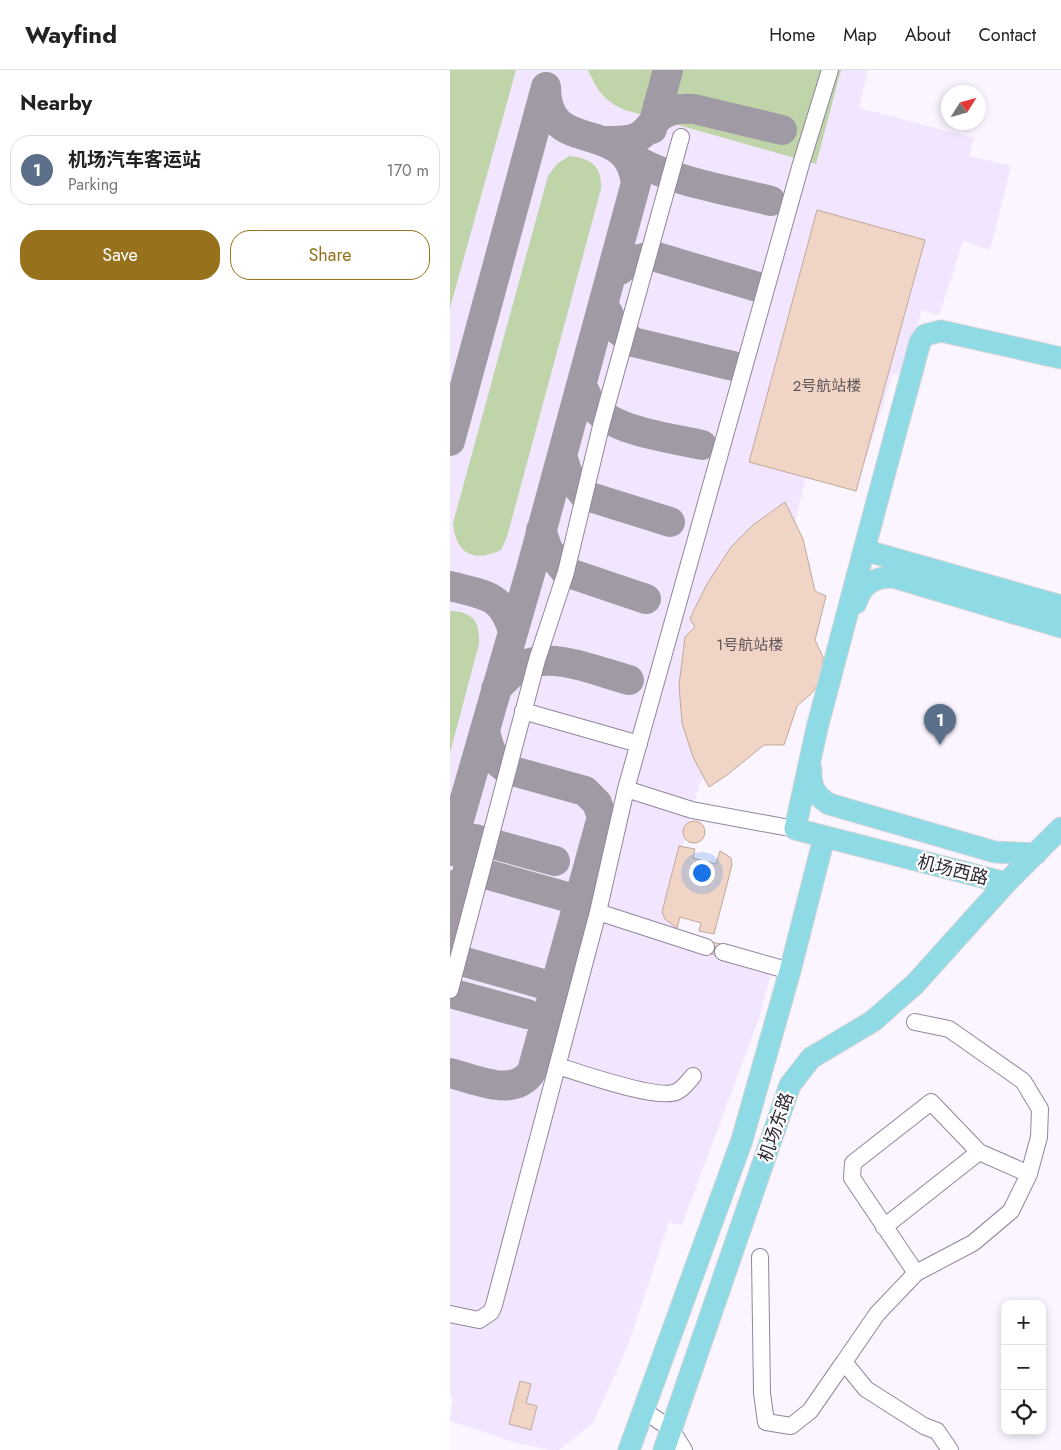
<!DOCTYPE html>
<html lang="en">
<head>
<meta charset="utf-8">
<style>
  :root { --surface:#fff; --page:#f2f2f2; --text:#222; --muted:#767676; --line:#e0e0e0; --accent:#97711b }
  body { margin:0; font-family:Jost,"Noto Sans SC",sans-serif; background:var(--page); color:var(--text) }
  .controls { position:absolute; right:15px; bottom:15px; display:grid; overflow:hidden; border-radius:10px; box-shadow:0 2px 8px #0003 }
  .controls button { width:45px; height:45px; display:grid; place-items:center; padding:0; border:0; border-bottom:1px solid var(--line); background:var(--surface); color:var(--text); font:25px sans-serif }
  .compass { position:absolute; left:491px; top:15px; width:45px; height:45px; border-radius:50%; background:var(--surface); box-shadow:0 2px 8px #0003; rotate:53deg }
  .you { position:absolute; left:251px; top:802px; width:18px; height:18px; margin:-12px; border:4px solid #fff; border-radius:50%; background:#1a73e8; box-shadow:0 0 0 8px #1a73e833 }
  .badge { display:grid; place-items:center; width:32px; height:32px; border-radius:50%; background:var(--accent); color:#fff; font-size:16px; font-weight:700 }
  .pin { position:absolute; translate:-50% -41px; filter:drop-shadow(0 1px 2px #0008) }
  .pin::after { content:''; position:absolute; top:26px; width:18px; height:15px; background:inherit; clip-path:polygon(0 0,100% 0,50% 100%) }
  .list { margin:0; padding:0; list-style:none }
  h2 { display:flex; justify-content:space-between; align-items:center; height:65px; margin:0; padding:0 20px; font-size:21px }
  h2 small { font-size:16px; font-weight:400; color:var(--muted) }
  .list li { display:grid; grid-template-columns:32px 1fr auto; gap:15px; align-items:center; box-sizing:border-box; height:70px; margin:0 10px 10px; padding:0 10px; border:1px solid var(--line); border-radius:20px }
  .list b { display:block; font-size:19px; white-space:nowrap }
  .list p { margin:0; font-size:16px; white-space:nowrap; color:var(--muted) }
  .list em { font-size:16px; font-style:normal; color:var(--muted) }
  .actions { display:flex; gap:10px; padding:15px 20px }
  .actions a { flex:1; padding:11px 0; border:1px solid var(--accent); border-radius:20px; text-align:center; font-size:18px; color:var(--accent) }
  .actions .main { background:var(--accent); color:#fff }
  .icon { flex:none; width:28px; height:28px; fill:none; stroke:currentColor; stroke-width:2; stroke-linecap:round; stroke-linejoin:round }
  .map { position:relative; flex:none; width:611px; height:1380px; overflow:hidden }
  header { display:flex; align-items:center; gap:30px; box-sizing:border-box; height:70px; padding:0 25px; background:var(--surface); border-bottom:1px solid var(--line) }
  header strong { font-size:24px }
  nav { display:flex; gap:28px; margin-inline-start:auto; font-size:18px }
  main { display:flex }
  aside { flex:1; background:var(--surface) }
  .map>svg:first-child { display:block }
  .built { fill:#f2e5fe }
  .green { fill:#bfd5a9 }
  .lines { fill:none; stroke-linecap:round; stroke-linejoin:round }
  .taxiway { stroke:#a09aa4; stroke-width:30 }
  .building { fill:#f0d5c7; stroke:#c1a89a }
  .minor-casing { stroke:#91869c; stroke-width:18 }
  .major-casing { stroke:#d5d4d6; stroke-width:23 }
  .minor { stroke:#fff; stroke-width:16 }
  .major { stroke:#8edae5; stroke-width:21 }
  .labels { text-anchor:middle; stroke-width:4.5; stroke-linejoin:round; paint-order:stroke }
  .number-label { font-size:15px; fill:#5e5458 }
  .street-label { font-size:18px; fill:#2e2933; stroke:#fff }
</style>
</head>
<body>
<header>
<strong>Wayfind</strong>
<nav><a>Home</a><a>Map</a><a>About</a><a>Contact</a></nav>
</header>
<main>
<aside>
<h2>Nearby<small></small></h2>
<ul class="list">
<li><span class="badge" style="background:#5c6f8a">1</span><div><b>机场汽车客运站</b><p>Parking</p></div><em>170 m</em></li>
</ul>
<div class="actions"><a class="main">Save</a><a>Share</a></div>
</aside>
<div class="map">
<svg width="611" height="1380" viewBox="0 0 611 1380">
  <rect width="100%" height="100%" fill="#faf5ff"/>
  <path class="built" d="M 0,0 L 418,0 L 409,38 L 524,68 L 519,86 L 561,96 L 540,180 L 513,171 L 489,245 L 472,240 L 452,305 L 443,303 L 406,421 L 356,408 L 345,451 L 360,494 L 365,521 L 376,526 L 365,570 L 373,587 L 372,608 L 362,623 L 347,636 L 334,675 L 314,675 L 277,705 L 259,717 L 254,709 L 250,712 L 233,776 L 229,776 L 212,842 L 215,849 L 227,858 L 226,865 L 322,899 L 309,948 L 232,1155 L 219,1152 L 179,1273 L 143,1353 L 109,1380 L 99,1380 L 64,1372 L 0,1351 L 3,1326 L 0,1326 Z"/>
  <path class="green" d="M 0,0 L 66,0 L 0,238 Z
    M 138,0 L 391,0 L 366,94 L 175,40 C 154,31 147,20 138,0 Z
    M 119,86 C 141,88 152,96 151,119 L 57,467 L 51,480 C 23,493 6,484 3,453 L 98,106 L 107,94 Z
    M 0,541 C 24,542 30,552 29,574 L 0,683 Z"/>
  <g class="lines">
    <path class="taxiway" d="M 202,59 L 218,0
      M 157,71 C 167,71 178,72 188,67 C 196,63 199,56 205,51 C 216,39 229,38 244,39 L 332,60
      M 175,83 C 214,111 275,119 321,131
      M 170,200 L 181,191 L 203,186 L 308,217
      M 157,241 L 164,256 L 183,272 L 283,296
      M 135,322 C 149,362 215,366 252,375
      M 0,371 L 96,17
      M 112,386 L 118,404 L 134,425 L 220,452
      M 91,460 L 98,480 L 116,502 L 196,529
      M 0,516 C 34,525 53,524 63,562
      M 46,619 C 54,611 62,601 72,596 C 102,581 148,602 179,610
      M 1,777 L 16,770 L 25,769 L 105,791
      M 0,781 L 79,507 L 186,113 C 177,44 96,90 96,17
      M 0,819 L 20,806 L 32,803 L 117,827
      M 0,884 L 20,809 L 18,797
      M 0,892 L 15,892 L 96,915
      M 0,923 L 77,944
      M 0,1003 C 26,1009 64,1029 82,1001 L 152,747 L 147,733 L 135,721 L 59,700 C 42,691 39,678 35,661"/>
  </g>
  <path class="building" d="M 367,140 L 475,170 L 406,421 L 299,392 Z
    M 335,432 L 353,469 L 365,521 L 376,526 L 365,570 L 373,587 L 372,608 L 362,623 L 347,636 L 334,675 L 314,675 L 277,705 L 259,717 L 243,687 L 232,653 L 229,615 L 235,567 L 245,557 L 240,549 L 243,542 L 257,514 L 281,477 L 303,455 Z
    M233 762a11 11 0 1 1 22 0a11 11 0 1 1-22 0Z
    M 229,776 L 245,779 L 243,788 L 266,794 L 270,781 L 281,788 L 282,795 L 264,864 L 249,861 L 251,853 L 230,847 L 227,858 L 215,849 L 212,842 Z
    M 257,871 L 275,875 L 272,886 L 255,883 Z
    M 70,1311 L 81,1314 L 76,1333 L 87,1336 L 81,1360 L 59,1354 Z"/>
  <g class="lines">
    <defs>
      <path id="minor" d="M 73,641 L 189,674
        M 176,719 L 242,740 L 345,759
        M 148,842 L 256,877
        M 273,882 L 340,901
        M 0,920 L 87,590 L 116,502 L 151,356 L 231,67
        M 465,952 L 499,959 L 573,1011 L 590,1039 L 589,1067 L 579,1104 L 561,1141 L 523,1173 L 466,1203 L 427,1244 L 394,1292 L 416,1319 L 474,1356 L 487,1361 L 500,1380
        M 108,996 C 130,1003 207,1030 226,1022 C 233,1019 238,1012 243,1006
        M 434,1157 L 529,1082
        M 310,1187 L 312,1323 L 316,1352 L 341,1356 L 360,1341 L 394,1292
        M 466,1203 L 402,1108 L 403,1093 L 481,1032 L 529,1082 L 579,1104
        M 0,1244 L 29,1250 L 41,1242 L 44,1235 L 148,842 L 176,719 L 351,94 L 380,0
        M 193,1340 L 221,1359 L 234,1380"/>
      <path id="major" d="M 414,480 L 470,272 L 475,265 L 491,261 L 611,288
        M 406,533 C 412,514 424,507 443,507 L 611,557
        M 611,536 L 414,480 L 367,658 L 345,759 L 556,813 L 611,758
        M 361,699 C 360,716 365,725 379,734 L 545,782 L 586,784
        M 179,1380 L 292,1070 L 340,901 L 374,768
        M 214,1380 L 340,1015 L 361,988 L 423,951 L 465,914 L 556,813"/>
    </defs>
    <use href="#minor" class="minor-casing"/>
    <use href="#major" class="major-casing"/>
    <use href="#minor" class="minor"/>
    <use href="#major" class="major"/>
  </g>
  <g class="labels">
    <g class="number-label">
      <text x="377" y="321">2号航站楼</text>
      <text x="300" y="580">1号航站楼</text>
    </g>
    <g class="street-label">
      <text transform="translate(503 800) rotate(14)" y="6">机场西路</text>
      <text transform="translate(326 1057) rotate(-71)" y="6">机场东路</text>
    </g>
  </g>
</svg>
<div class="controls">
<button>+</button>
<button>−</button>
<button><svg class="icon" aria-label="locate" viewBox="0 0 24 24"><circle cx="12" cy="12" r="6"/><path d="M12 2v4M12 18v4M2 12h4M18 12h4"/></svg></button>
</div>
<svg class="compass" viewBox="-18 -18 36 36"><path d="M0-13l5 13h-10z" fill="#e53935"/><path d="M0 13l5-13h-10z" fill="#767676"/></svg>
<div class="you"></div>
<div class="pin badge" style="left:490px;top:675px;background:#5c6f8a">1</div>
</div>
</main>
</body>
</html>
